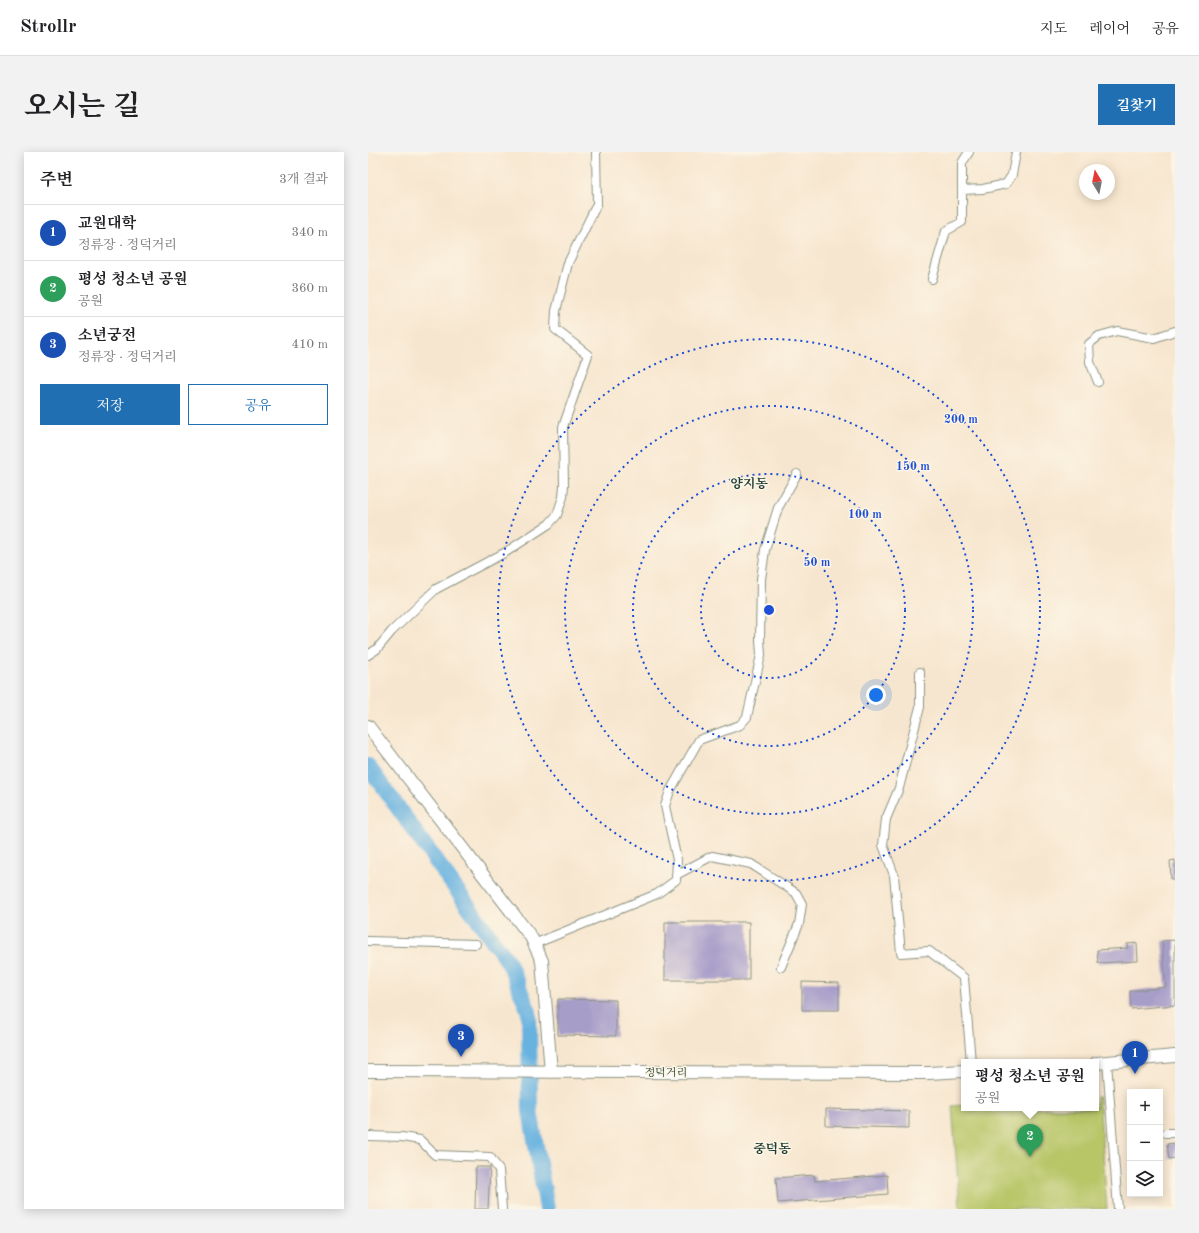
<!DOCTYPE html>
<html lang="ko">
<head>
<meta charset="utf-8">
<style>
  :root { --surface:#fff; --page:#f2f2f2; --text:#202124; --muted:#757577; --line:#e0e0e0; --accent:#1f6fb2 }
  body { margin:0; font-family:"Old Standard TT","Noto Serif KR",serif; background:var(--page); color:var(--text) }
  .controls { position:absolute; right:12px; bottom:12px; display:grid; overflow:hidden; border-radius:0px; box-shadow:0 2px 10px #0003 }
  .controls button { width:36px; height:36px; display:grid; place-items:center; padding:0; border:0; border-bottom:1px solid var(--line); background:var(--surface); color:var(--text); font:20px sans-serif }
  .compass { position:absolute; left:711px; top:12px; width:36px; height:36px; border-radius:50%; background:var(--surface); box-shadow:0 2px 10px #0003; rotate:350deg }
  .you { position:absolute; left:508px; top:543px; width:14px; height:14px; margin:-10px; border:3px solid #fff; border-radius:50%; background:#1a73e8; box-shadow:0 0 0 6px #1a73e833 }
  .badge { display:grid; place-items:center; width:26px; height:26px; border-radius:50%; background:var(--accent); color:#fff; font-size:13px; font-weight:700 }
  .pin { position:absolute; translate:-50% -33px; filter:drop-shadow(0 1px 2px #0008) }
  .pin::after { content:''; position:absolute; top:21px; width:14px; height:12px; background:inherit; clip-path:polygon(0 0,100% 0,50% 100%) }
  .popup { position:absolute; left:593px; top:907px; width:138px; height:52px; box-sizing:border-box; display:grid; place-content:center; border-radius:0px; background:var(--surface); filter:drop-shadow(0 1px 3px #0005); font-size:13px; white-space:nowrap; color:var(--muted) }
  .popup b { font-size:15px; color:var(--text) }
  .popup::after { content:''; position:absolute; left:50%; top:100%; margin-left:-8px; border:8px solid transparent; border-top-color:var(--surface) }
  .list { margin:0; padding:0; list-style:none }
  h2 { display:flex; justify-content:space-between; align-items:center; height:52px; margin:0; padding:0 16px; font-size:17px }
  h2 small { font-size:13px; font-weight:400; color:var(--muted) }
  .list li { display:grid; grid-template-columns:26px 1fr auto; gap:12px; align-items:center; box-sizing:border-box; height:56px; padding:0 16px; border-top:1px solid var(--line) }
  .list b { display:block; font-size:15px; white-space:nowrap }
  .list p { margin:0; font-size:13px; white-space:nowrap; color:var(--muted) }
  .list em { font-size:13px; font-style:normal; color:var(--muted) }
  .actions { display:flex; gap:8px; padding:12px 16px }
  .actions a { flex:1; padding:9px 0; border:1px solid var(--accent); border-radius:0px; text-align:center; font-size:14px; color:var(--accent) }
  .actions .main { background:var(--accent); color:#fff }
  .icon { flex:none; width:22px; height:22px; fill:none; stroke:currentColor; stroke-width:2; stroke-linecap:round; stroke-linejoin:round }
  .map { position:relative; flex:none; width:807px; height:1057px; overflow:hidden; border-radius:0px }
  header { display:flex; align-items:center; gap:24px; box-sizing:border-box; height:56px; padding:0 20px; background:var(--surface); border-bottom:1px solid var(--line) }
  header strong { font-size:19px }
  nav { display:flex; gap:22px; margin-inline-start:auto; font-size:14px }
  .intro { display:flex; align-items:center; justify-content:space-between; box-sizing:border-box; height:96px; padding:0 24px }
  h1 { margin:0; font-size:28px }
  .button { padding:10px 18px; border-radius:0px; background:var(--accent); color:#fff; font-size:14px; font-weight:700 }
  main { display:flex; gap:24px; padding:0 24px }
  aside { flex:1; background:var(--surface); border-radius:0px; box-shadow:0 2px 10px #0003 }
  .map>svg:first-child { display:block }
  .green { fill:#b8c668; stroke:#6c824e }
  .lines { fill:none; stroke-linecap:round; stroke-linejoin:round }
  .river { stroke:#68b2e0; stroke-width:16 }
  .building { fill:#a79dc9 }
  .street-casing { stroke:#8b9282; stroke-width:10 }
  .secondary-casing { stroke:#8b9282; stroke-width:14 }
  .street { stroke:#fff; stroke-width:8 }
  .secondary { stroke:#fff; stroke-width:12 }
  .ring { fill:none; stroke:#1d4ed8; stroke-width:2; stroke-dasharray:2 4 }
  .labels { text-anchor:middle; stroke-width:3; stroke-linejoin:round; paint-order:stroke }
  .street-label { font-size:11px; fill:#1f3d34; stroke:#fcf5e5 }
  .quarter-label { font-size:13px; font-weight:bold; fill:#1f3d34; stroke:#fcf5e5 }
  .centre { fill:#1d4ed8; stroke:#fcf5e5; stroke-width:2 }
  .ring-label { font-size:12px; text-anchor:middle; font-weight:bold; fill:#1d4ed8; stroke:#fcf5e5; stroke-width:3; stroke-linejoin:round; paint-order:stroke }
</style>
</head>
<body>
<header>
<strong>Strollr</strong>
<nav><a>지도</a><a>레이어</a><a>공유</a></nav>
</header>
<div class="intro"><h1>오시는 길</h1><a class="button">길찾기</a></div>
<main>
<aside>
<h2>주변<small>3개 결과</small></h2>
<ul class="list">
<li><span class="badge" style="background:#1a4fb4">1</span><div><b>교원대학</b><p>정류장 · 정덕거리</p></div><em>340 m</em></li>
<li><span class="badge" style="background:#2e9e5b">2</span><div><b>평성 청소년 공원</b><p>공원</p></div><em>360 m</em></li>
<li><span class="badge" style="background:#1a4fb4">3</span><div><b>소년궁전</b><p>정류장 · 정덕거리</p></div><em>410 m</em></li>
</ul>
<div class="actions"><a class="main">저장</a><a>공유</a></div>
</aside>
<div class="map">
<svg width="807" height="1057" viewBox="0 0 807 1057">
  <rect width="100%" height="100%" fill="#fcf5e5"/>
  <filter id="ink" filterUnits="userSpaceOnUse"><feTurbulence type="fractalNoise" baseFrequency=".025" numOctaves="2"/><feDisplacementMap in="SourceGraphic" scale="8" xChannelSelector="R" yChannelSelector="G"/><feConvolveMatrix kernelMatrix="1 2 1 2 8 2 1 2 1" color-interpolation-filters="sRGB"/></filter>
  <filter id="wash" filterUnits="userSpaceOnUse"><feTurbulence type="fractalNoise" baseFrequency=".012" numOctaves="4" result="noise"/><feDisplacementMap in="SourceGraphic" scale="16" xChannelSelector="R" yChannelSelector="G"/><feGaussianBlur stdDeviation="0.9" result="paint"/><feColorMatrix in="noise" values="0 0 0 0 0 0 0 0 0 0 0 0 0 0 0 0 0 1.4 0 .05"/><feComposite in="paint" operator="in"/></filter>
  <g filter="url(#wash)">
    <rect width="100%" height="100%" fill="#f7e6cf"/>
    <path class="green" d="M 728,945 L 731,945 L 739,1057 L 592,1057 L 584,954 L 596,953 L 596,956 L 728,956 Z"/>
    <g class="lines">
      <path class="river" d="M 0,614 L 141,811 L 161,860 L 162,959 L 179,1057"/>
    </g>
    <g id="blocks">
      <path class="building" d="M 807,708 L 807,727 L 803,727 L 802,709 Z
        M 297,770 L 381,770 L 381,828 L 297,828 Z
        M 807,788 L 807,853 L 763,857 L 762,839 L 798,835 L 794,789 Z
        M 769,791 L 770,809 L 730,811 L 729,798 L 760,796 L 759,792 Z
        M 434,830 L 471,831 L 471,858 L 434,858 Z
        M 190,847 L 248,848 L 248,884 L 190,883 Z
        M 458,957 L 541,959 L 541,976 L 458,974 Z
        M 807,991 L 807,1006 L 801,1007 L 799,992 Z
        M 108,1015 L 122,1015 L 120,1057 L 107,1057 Z
        M 446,1023 L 447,1029 L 519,1023 L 520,1042 L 410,1051 L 408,1026 Z"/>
    </g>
  </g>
  <g filter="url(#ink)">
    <use href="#blocks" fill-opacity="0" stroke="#8b9282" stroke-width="1"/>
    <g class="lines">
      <defs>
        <path id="street" d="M 594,38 L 615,37 L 638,32 L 644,23 L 648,0
          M 564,127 L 578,79 L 594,70 L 594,11 L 601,0
          M 730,230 L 722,210 L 721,192 L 731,184 L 749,179 L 786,186 L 807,179
          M 0,503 L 9,497 L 24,479 L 68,437 L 138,400 L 181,372 L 189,363 L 195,345 L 196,333 L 195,275 L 220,203 L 187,177 L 188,159 L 200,111 L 229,52 L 228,0
          M 552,520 L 552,555 L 531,636 L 518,667 L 515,693 L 526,723 L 533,801 L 561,799 L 596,826 L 603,910
          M 308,723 L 344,704 L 383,712 L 428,741 L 434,752 L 431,772 L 413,815
          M 0,789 L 108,792
          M 166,792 L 289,742 L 308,728 L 309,708 L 297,654 L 302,639 L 331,588 L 372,573 L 379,565 L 393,503 L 392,488 L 393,427 L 397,398 L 410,356 L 429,322
          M 739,910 L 750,1057
          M 798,981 L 807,981
          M 0,984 L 34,985 L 52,988 L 67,1003 L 122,1005 L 131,1018 L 134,1057"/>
        <path id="secondary" d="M 0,574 L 163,785 L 174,809 L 183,920
          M 728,911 L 807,904
          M 0,919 L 561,921 L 596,919"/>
      </defs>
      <use href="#street" class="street-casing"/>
      <use href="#secondary" class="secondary-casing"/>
      <use href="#street" class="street"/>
      <use href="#secondary" class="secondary"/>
    </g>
  </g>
  <g class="ring">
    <circle cx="401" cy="458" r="68"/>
    <circle cx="401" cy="458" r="136"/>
    <circle cx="401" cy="458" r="204"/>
    <circle cx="401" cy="458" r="271"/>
  </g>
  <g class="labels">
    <g class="street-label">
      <text x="298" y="924">정덕거리</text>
    </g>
    <g class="quarter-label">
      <text x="381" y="336">양지동</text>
      <text x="404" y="1001">중덕동</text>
    </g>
  </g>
  <circle cx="401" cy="458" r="6" class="centre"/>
  <g class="ring-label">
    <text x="593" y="271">200 m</text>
    <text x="545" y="318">150 m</text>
    <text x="497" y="366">100 m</text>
    <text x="449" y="414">50 m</text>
  </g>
</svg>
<div class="controls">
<button>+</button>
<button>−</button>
<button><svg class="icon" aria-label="layers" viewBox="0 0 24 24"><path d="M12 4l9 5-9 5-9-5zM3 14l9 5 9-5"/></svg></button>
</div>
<svg class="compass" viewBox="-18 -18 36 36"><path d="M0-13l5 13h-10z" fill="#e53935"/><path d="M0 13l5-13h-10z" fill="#757577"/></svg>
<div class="you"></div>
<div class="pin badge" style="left:767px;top:922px;background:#1a4fb4">1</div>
<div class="pin badge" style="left:662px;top:1005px;background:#2e9e5b">2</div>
<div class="popup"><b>평성 청소년 공원</b>공원</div>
<div class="pin badge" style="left:93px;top:905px;background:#1a4fb4">3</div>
</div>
</main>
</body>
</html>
